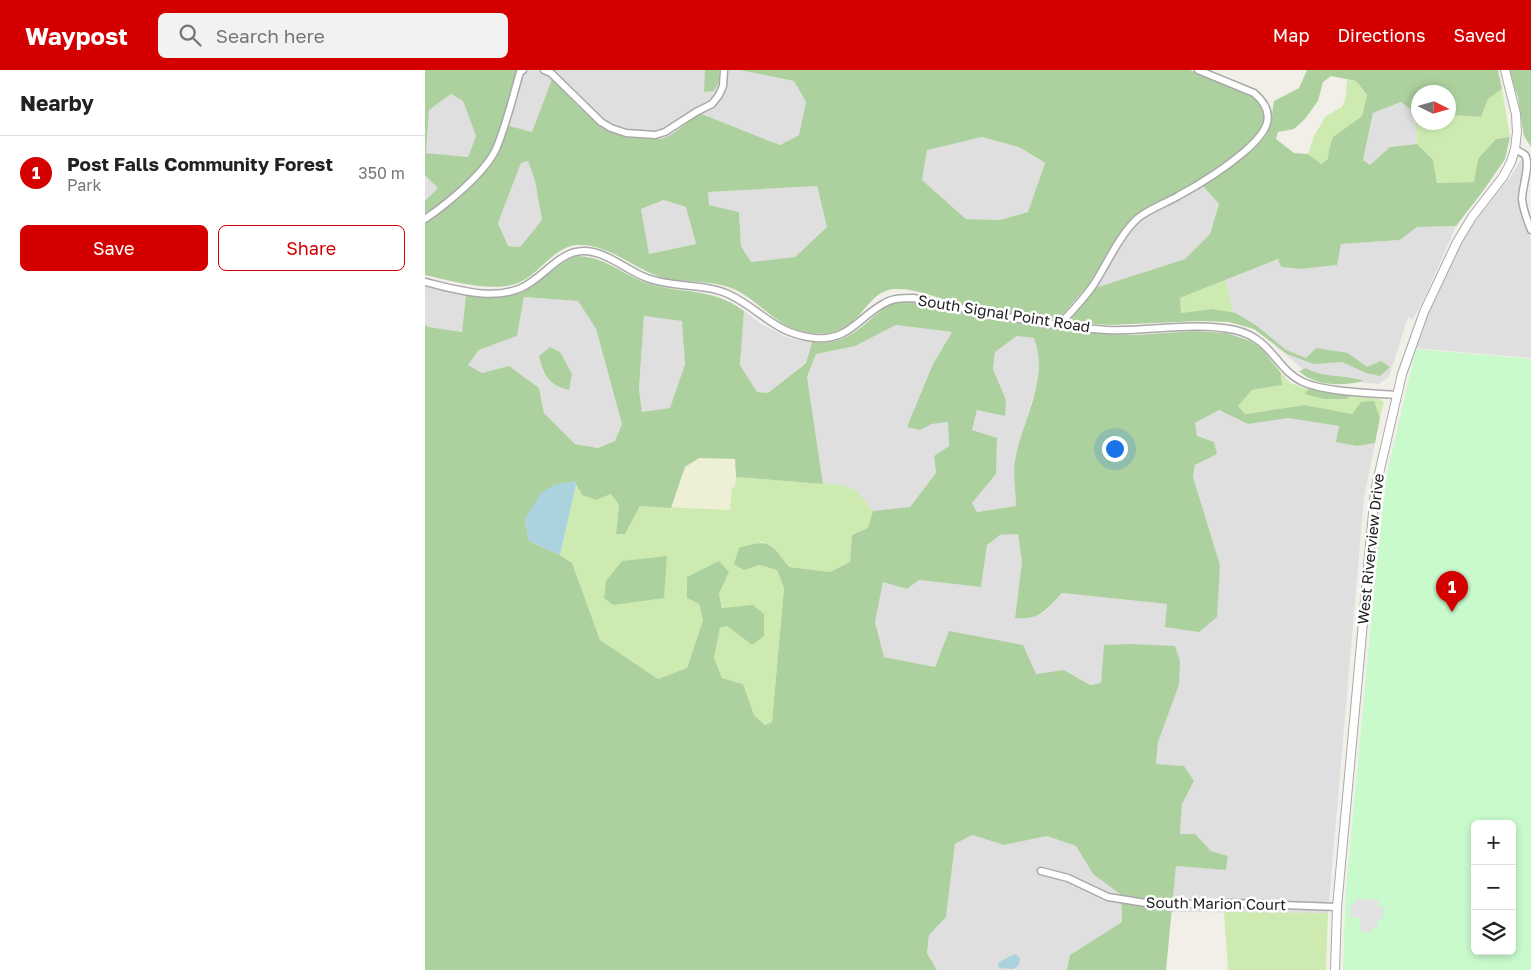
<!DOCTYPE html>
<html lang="en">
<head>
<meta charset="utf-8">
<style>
  :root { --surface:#fff; --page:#f2f2f2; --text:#222; --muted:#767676; --line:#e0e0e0; --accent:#d40000 }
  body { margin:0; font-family:"Golos Text",sans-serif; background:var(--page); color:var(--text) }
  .controls { position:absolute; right:15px; bottom:15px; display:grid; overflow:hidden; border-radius:8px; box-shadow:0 2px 8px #0003 }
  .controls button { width:45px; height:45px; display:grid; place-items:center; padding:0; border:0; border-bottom:1px solid var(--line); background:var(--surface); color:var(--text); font:25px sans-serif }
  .compass { position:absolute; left:986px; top:15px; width:45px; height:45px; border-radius:50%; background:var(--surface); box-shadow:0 2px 8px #0003; rotate:95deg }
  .you { position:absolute; left:689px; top:378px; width:18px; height:18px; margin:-12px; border:4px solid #fff; border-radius:50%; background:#1a73e8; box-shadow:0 0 0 8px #1a73e833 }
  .badge { display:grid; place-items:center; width:32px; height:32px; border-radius:50%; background:var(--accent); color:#fff; font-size:16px; font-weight:700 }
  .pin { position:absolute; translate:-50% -41px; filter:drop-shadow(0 1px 2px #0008) }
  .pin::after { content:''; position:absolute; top:26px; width:18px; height:15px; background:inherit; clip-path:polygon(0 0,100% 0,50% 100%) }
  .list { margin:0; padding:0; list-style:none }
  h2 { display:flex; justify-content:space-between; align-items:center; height:65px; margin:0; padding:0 20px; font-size:21px }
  h2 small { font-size:16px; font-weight:400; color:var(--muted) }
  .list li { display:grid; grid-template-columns:32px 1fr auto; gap:15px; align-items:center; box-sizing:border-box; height:75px; padding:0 20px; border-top:1px solid var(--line) }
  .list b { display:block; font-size:19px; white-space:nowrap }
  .list p { margin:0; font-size:16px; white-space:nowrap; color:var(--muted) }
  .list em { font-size:16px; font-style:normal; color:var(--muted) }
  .actions { display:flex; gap:10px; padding:15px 20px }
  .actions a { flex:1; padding:11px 0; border:1px solid var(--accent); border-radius:8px; text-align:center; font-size:18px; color:var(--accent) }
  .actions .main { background:var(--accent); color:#fff }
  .icon { flex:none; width:28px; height:28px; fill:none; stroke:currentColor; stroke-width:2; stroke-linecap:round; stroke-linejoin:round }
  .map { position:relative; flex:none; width:1106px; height:900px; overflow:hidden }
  header { display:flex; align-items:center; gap:30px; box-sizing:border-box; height:70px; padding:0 25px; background:var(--accent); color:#fff }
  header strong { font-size:24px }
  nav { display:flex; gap:28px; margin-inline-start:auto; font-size:18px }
  .search { width:350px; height:45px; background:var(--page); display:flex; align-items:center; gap:12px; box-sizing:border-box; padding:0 18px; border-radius:8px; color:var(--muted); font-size:19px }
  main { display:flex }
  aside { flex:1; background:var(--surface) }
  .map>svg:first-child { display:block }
  .residential { fill:#e0dfdf }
  .farmland { fill:#eef0d5 }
  .grass { fill:#cdebb0 }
  .forest { fill:#add19e; fill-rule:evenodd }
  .park { fill:#c8facc; fill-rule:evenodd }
  .parking { fill:#e2e2e2 }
  .water { fill:#aad3df }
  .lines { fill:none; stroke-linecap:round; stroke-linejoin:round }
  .minor-casing { stroke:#a9a9a9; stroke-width:9 }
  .tertiary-casing { stroke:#a9a9a9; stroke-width:10 }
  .minor { stroke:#fff; stroke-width:6 }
  .tertiary { stroke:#fff; stroke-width:8 }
  .labels { text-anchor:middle; stroke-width:5; stroke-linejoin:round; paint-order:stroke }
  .street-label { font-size:15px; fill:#222; stroke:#fff }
</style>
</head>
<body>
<header>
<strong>Waypost</strong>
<div class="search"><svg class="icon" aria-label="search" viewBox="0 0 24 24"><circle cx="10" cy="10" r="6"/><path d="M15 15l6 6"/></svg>Search here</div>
<nav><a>Map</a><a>Directions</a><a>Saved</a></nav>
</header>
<main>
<aside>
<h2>Nearby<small></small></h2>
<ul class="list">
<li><span class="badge">1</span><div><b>Post Falls Community Forest</b><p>Park</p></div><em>350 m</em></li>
</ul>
<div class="actions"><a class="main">Save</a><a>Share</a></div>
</aside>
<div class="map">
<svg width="1106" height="900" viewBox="0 0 1106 900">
  <rect width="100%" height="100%" fill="#f2efe9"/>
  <path class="residential" d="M 108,0 L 115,1 L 127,9 L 107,62 L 81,55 L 96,5 L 100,1 Z
    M 126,0 L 315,0 L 369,11 L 381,32 L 374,65 L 355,75 L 268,41 L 239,60 L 230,62 L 209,61 L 188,56 L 177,49 Z
    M 26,24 L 38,31 L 51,66 L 43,87 L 1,83 L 4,40 Z
    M 976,32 L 990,43 L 992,74 L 965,77 L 945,95 L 938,90 L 948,43 Z
    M 557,67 L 594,77 L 620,94 L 603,142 L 575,150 L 541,149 L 497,110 L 502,79 Z
    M 1096,89 L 1098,90 L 1100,94 L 1095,137 L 1106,168 L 1106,288 L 989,278 L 1028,186 L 1044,159 L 1086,106 Z
    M 103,91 L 110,111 L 117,150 L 95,177 L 83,176 L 73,153 L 96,93 Z
    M 0,105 L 14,118 L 0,131 Z
    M 392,116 L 402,157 L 370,187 L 326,192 L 316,176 L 314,142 L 283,135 L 283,122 Z
    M 778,116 L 794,134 L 785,164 L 760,189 L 670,218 L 707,159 L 717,148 Z
    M 240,130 L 262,137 L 271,174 L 224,184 L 216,139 Z
    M 1031,156 L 999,229 L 988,249 L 983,247 L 964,307 L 954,314 L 888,308 L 812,243 L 808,243 L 801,210 L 854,189 L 856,197 L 876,199 L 911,195 L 916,174 L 975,170 L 992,157 Z
    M 0,216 L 41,225 L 37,262 L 4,257 L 0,255 Z
    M 99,227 L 153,231 L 171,259 L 197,354 L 190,371 L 173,378 L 150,374 L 119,343 L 114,318 L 57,303 L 43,295 L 54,280 L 92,266 Z
    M 319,241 L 336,254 L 366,269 L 387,272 L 381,292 L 343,323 L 332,322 L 315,295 Z
    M 219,246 L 258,251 L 260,294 L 245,338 L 217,343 L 214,319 Z
    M 471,255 L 527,262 L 508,294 L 495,360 L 507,354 L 523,352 L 524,376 L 509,386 L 511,403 L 485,438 L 448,441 L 432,421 L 416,415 L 398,414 L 382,307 L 391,284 L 430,276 Z
    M 592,266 L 610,268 L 614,280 L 612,313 L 590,387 L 591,436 L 552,442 L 547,433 L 571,404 L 547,360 L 552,340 L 580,345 L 581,330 L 568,299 L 570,282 Z
    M 794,340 L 823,354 L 863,348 L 915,356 L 912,372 L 932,376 L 950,373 L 939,428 L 903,843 L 746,842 L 751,796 L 801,799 L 803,786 L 786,781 L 770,764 L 755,764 L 757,734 L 769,711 L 759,696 L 731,694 L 733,672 L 754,615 L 676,613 L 665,615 L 639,600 L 611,604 L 524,562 L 510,597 L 459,587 L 450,552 L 458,511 L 482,519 L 494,510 L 556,517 L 562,475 L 575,465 L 593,464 L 597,492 L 590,548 L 619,543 L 637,523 L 742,534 L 795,495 L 768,407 L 770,395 L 791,384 L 789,372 L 772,366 L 770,353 Z
    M 547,765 L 579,775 L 622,766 L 651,776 L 668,804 L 696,825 L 697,852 L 645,885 L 642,900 L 512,900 L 502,883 L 504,865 L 521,847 L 530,774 Z"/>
  <path class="farmland" d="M 274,388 L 310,388 L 310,417 L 307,418 L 305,440 L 246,438 L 260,397 Z"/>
  <path class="grass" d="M 922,10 L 931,11 L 942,26 L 937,46 L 908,67 L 904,79 L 903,90 L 895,94 L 883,84 L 889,66 L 901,46 L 917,37 L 921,26 Z
    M 1077,19 L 1085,67 L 1071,69 L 1049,112 L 1012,113 L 1008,90 L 992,74 L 990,43 L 993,43 L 994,52 L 1024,52 L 1024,45 L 1056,47 L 1063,29 Z
    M 801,210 L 808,243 L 787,239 L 756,243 L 755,228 Z
    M 857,303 L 865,313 L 883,319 L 881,324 L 922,329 L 925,326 L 954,329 L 959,332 L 955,348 L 949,331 L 927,344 L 880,335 L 819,344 L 813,336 L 827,320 L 857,315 Z
    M 311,407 L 416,415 L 432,421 L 448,441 L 444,458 L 427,465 L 425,492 L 405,502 L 364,497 L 346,475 L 335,472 L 319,499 L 334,495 L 352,500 L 359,518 L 347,652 L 340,655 L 329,645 L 318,614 L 297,608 L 289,588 L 295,558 L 302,556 L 327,575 L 298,538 L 294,524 L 304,502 L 274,534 L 278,550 L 262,598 L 233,609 L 175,570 L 147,493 L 135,485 L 151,415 L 157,425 L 171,430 L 186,424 L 194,435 L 191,464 L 200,464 L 215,436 L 305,440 L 307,418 L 310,417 Z
    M 799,842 L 903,843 L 901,900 L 803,900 Z"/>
  <path class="forest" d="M 0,0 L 92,0 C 84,26 75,70 61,92 C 46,114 20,129 0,146 L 0,131 L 13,118 L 0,105 ZM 26,24 L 38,31 L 51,66 L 43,87 L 1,83 L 4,40 Z
    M 280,0 L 294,0 L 295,10 L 289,21 L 279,22 Z
    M 315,0 L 765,0 L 828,26 L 838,39 L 840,48 L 837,60 L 831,69 L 795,97 L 775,112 L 713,143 L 702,154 L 663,215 L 633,250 C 598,244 562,241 528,232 C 509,227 490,218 470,219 C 435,221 439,273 380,262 C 351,256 337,234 313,221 C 292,210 266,213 243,209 C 212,202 188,176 156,175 C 131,173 114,205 93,213 C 66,223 27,211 0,205 L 0,152 L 54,108 L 74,81 L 81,55 L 107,62 L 127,9 C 156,38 172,63 216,68 C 223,68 231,70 239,68 C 250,64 264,50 274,43 L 355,75 L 374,65 L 381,32 L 369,11 ZM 557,67 L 594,77 L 620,93 L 603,142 L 575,150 L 541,149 L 497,110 L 502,80 ZM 103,91 L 110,111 L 117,150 L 95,177 L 83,176 L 73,153 L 96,93 ZM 392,116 L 402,157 L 370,187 L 326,192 L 316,176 L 314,142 L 284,135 L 283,122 ZM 239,130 L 261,137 L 271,174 L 224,184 L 216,139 Z
    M 882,0 L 1073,0 L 1077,19 L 1063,29 L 1056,47 L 1024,45 L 1024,22 L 994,22 L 993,43 L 990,43 L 976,32 L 948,43 L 938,90 L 945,95 L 965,77 L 992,74 L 1008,90 L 1012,113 L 1049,112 L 1053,89 L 1071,69 L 1085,67 L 1080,89 L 1058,121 L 1031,156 L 992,157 L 975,170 L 916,174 L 912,195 L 876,199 L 856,197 L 853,189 L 755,228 L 756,243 L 787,239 L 811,243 L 832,256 L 861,280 L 881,288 L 891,278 L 923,283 L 942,297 L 956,291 L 965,297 L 955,306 L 941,303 L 917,292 L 889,294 L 862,284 L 829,259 L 804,252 L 776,251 L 683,255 L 648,252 L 647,247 L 670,218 L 760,189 L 785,164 L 794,134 L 778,116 C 797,103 831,82 842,63 C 847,55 847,41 849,31 L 874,18 ZM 906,6 L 931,11 L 942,25 L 937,46 L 908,67 L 904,79 L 903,89 L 896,94 L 883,84 L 869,83 L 851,69 L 853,62 L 869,59 L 880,49 L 893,31 L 898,12 Z
    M 1084,0 L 1106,0 L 1106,77 L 1099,66 L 1093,28 Z
    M 151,186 C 179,186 195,203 219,212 C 254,225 286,216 319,241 L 315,295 L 332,322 L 343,323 L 381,293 L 387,272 C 414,275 426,266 446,249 C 451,245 456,240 461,237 C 469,232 478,232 487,231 L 632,259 L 681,264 L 711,265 L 770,261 L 802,263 L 825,271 L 837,279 L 856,303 L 857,315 L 827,320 L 813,336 L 820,344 L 880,335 L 927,344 L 936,332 L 949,331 L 955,348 L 950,373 L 932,376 L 911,372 L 914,356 L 863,348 L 823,354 L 794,340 L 770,353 L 772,366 L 789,372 L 792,384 L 770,395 L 768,407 L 795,495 L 792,547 L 774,562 L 740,557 L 742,534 L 637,523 C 621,540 615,550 590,548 L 597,492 L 593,464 L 575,465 L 562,475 L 556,517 L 494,510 L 482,519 L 458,512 L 450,552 L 459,587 L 510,597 L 524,561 L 598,575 L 611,604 L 639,600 L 665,615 L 676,613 L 679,575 L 706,574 L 750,576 L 755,591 L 754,615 L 733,672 L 731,694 L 759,696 L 769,711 L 757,734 L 755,764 L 770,764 L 786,781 L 803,786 L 801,800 L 751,796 L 741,900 L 642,900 L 645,885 L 697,852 L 696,825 L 668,804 L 651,776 L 622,766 L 579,775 L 547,765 L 530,774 L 521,847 L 504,865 L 502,883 L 512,900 L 0,900 L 0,255 L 4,257 L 37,262 L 41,225 C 66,226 91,227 112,212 C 125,203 136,192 151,186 ZM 99,227 L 153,231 L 171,259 L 197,354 L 190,371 L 173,378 L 150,374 L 119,343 L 114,318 L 84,296 L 57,303 L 43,295 L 54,280 L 92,266 ZM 219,246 L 257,251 L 260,294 L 245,338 L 217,342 L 214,319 ZM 471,255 L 527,262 L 508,294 L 482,357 L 495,360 L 507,354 L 523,352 L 524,376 L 509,386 L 511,403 L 485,437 L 448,441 L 443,458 L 427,465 L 425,492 L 405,502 L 364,497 C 344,472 346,469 314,478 L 309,494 L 319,500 L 334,495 L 352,500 L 359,518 L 347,652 L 340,655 L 329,645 L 318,614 L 297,608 L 289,588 L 295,558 L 302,556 L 327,575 L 339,566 L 339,544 L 328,535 L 297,538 L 294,524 L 304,502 L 294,491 L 262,507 L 262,528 L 274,534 L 278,550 L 262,598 L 233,609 L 175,570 L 147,493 L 135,485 L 104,471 L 100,449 L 149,411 L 157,425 L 171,430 L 186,424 L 194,435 L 191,464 L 200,464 L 215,436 L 246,438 L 260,397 L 274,388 L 310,389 L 311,407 L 398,414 L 382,307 L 391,284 L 430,276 ZM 592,266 L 609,268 C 624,307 599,348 591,385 C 587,401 591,420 591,436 L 552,442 L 547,433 L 571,404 L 572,368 L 547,360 L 552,340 L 580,346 L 581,330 L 568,299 L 570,282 Z
    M 125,277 L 135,282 L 147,304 L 144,320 C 124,315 119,306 114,286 Z
    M 881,298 C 901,309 919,304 939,311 C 918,316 891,317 874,301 Z
    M 883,319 L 925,326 L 922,329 L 899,329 L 880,324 Z
    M 242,486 L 239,528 L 188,535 L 179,528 L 181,511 L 197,491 Z"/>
  <path class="park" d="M 991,279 L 1106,289 L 1106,900 L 918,900 L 921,819 L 954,468 L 962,403 ZM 1050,754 L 1087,754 L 1087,881 L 1050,881 Z"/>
  <path class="parking" d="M 931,829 L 954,830 L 953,836 L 959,837 L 958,849 L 954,849 L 952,857 L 948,858 L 948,862 L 935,861 L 935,848 L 925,847 L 925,834 L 930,834 Z"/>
  <path class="water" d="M 149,411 L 151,415 L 135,485 L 104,471 L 100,449 L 116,423 L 129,415 Z
    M 590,884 L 593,886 L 595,889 L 594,895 L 588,899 L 574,898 L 573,896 L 574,892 Z"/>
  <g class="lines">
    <defs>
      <path id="minor" d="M 119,0 L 126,3 L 176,52 L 186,58 L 201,63 L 230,65 L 240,62 L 271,42 L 287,34 L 294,25 L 298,16 L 299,0
        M 1090,79 C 1093,81 1098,83 1100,85 C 1106,94 1097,117 1097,129 C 1098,139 1102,150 1106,160
        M 0,149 C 22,134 60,103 71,79 C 81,56 88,26 95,2 L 98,0
        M 0,212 C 30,219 67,231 96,218 C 119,208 134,180 160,181 C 183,182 202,201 222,208 C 248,218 278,213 303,224 C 336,239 349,264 390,268 C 423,271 433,248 458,234 C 467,228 478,228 488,228 C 552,241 617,256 682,260 C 725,262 768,251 810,260 C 848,269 851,300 878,312 C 900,322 946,323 971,325
        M 634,255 C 646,242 659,229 669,214 C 682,194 695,164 713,148 C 724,139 741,133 753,126 C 777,113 799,99 819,82 C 840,64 855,45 829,23 L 773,0
        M 616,801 L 643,808 L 683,827 L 733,835 L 807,833 L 912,837"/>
      <path id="tertiary" d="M 910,900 L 912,837 L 950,421 L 977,304 L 999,242 L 1032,172 L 1047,147 L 1078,107 L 1086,92 L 1090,79 L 1092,62 L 1091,44 L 1080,0"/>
    </defs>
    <use href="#minor" class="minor-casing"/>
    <use href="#tertiary" class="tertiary-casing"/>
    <use href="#minor" class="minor"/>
    <use href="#tertiary" class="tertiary"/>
  </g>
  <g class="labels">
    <g class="street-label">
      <text transform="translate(579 244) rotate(9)" y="5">South Signal Point Road</text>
      <text transform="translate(946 479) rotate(-84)" y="5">West Riverview Drive</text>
      <text transform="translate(791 834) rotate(1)" y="5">South Marion Court</text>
    </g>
  </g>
</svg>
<div class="controls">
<button>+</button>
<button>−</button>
<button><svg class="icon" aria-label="layers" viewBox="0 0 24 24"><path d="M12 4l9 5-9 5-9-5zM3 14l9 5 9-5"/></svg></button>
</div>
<svg class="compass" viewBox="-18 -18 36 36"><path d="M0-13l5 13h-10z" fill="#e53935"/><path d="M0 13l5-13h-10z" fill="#767676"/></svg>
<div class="you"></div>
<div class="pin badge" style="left:1027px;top:542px">1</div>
</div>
</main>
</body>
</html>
